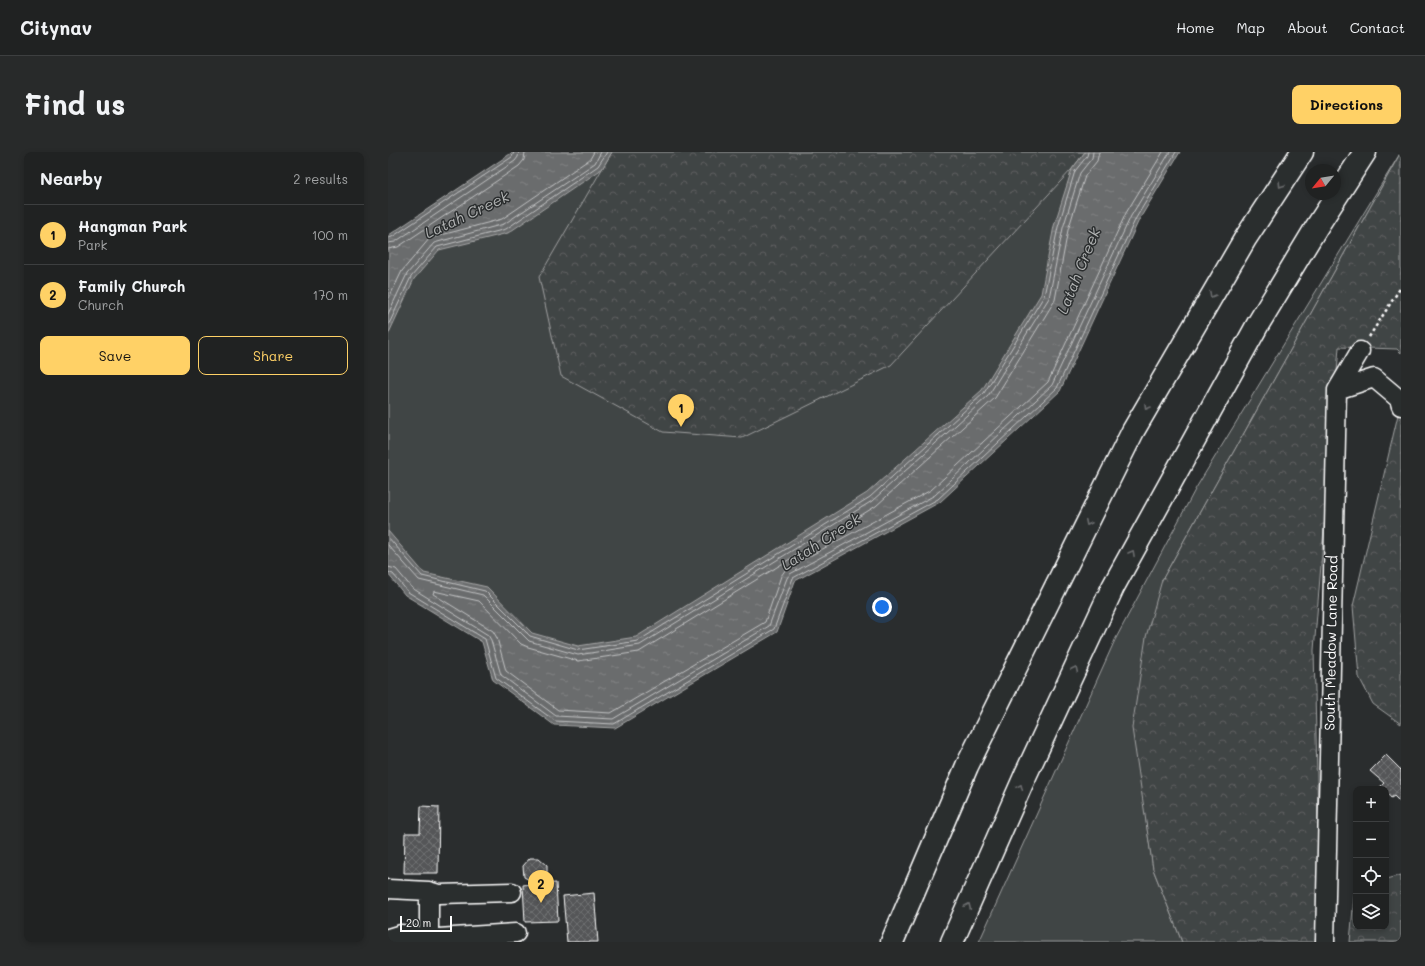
<!DOCTYPE html>
<html lang="en">
<head>
<meta charset="utf-8">
<style>
  :root { --surface:#202222; --page:#282a2a; --text:#f1f3f6; --muted:#a2a4a5; --line:#3d3f40; --accent:#ffd166 }
  body { margin:0; font-family:Mali,sans-serif; background:var(--page); color:var(--text) }
  .controls { position:absolute; right:12px; bottom:12px; display:grid; overflow:hidden; border-radius:8px; box-shadow:0 2px 6px #0003 }
  .controls button { width:36px; height:36px; display:grid; place-items:center; padding:0; border:0; border-bottom:1px solid var(--line); background:var(--surface); color:var(--text); font:20px sans-serif }
  .compass { position:absolute; left:917px; top:12px; width:36px; height:36px; border-radius:50%; background:var(--surface); box-shadow:0 2px 6px #0003; rotate:240deg }
  .scale { position:absolute; left:12px; bottom:10px; width:52px; box-sizing:border-box; padding-left:4px; border:2px solid #fff; border-top:0; font-size:11px; line-height:14px; white-space:nowrap; color:#fff; -webkit-text-stroke:3px #2a2d2e; paint-order:stroke }
  .you { position:absolute; left:494px; top:455px; width:14px; height:14px; margin:-10px; border:3px solid #fff; border-radius:50%; background:#1a73e8; box-shadow:0 0 0 6px #1a73e833 }
  .badge { display:grid; place-items:center; width:26px; height:26px; border-radius:50%; background:var(--accent); color:#111; font-size:13px; font-weight:700 }
  .pin { position:absolute; translate:-50% -33px; filter:drop-shadow(0 1px 2px #0008) }
  .pin::after { content:''; position:absolute; top:21px; width:14px; height:12px; background:inherit; clip-path:polygon(0 0,100% 0,50% 100%) }
  .list { margin:0; padding:0; list-style:none }
  h2 { display:flex; justify-content:space-between; align-items:center; height:52px; margin:0; padding:0 16px; font-size:17px }
  h2 small { font-size:13px; font-weight:400; color:var(--muted) }
  .list li { display:grid; grid-template-columns:26px 1fr auto; gap:12px; align-items:center; box-sizing:border-box; height:60px; padding:0 16px; border-top:1px solid var(--line) }
  .list b { display:block; font-size:15px; white-space:nowrap }
  .list p { margin:0; font-size:13px; white-space:nowrap; color:var(--muted) }
  .list em { font-size:13px; font-style:normal; color:var(--muted) }
  .actions { display:flex; gap:8px; padding:12px 16px }
  .actions a { flex:1; padding:9px 0; border:1px solid var(--accent); border-radius:8px; text-align:center; font-size:14px; color:var(--accent) }
  .actions .main { background:var(--accent); color:#111 }
  .icon { flex:none; width:22px; height:22px; fill:none; stroke:currentColor; stroke-width:2; stroke-linecap:round; stroke-linejoin:round }
  .map { position:relative; flex:none; width:1013px; height:790px; overflow:hidden; border-radius:8px }
  header { display:flex; align-items:center; gap:24px; box-sizing:border-box; height:56px; padding:0 20px; background:var(--surface); border-bottom:1px solid var(--line) }
  header strong { font-size:19px }
  nav { display:flex; gap:22px; margin-inline-start:auto; font-size:14px }
  .intro { display:flex; align-items:center; justify-content:space-between; box-sizing:border-box; height:96px; padding:0 24px }
  h1 { margin:0; font-size:28px }
  .button { padding:10px 18px; border-radius:8px; background:var(--accent); color:#111; font-size:14px; font-weight:700 }
  main { display:flex; gap:24px; padding:0 24px }
  aside { flex:1; background:var(--surface); border-radius:8px; box-shadow:0 2px 6px #0003 }
  .map>svg:first-child { display:block }
  .green { fill:#414445; stroke:#a0a2a2 }
  .forest { fill:url(#forest-crowns); stroke:#a0a2a2 }
  .water { fill:url(#water-ripples); stroke:#a6a7a7 }
  .lines { fill:none; stroke-linecap:round; stroke-linejoin:round }
  .shore { stroke:#c3c4c5; stroke-width:1 }
  .building { fill:url(#building-cross-hatch); stroke:#fff }
  .minor-casing { stroke:#fff; stroke-width:21 }
  .highway-casing { stroke:#fff; stroke-width:25 }
  .path { stroke:#fff; stroke-width:2.5; stroke-dasharray:3 3; stroke-linecap:butt }
  .minor { stroke:#2a2d2e; stroke-width:18 }
  .highway { stroke:#2a2d2e; stroke-width:22 }
  .oneway { stroke:#6a6c6d }
  .labels { text-anchor:middle; stroke-width:3; stroke-linejoin:round; paint-order:stroke }
  .street-label { font-size:14px; fill:#fff; stroke:#2a2d2e }
  .water-label { font-size:15px; font-style:italic; fill:#b4b6b6; stroke:#2a2d2e }
</style>
</head>
<body>
<header>
<strong>Citynav</strong>
<nav><a>Home</a><a>Map</a><a>About</a><a>Contact</a></nav>
</header>
<div class="intro"><h1>Find us</h1><a class="button">Directions</a></div>
<main>
<aside>
<h2>Nearby<small>2 results</small></h2>
<ul class="list">
<li><span class="badge">1</span><div><b>Hangman Park</b><p>Park</p></div><em>100 m</em></li>
<li><span class="badge">2</span><div><b>Family Church</b><p>Church</p></div><em>170 m</em></li>
</ul>
<div class="actions"><a class="main">Save</a><a>Share</a></div>
</aside>
<div class="map">
<svg width="1013" height="790" viewBox="0 0 1013 790">
  <defs>
    <pattern id="forest-crowns" width="20" height="18" patternUnits="userSpaceOnUse"><rect width="20" height="18" fill="#414445"/><path d="M2 6a3 3 0 1 1 6 0M12 15a3 3 0 1 1 6 0" fill="none" stroke="#5e6061"/></pattern>
    <pattern id="water-ripples" width="26" height="14" patternUnits="userSpaceOnUse"><rect width="26" height="14" fill="#6a6c6d"/><path d="M2 4q2-2 4 0t4 0M15 11q2-2 4 0t4 0" fill="none" stroke="#808283"/></pattern>
    <pattern id="building-cross-hatch" width="8" height="8" patternUnits="userSpaceOnUse"><rect width="8" height="8" fill="#555758"/><path d="M0 0l8 8M0 8l8-8" fill="none" stroke="#6e7071"/></pattern>
  </defs>
  <rect width="100%" height="100%" fill="#2a2d2e"/>
  <filter id="ink" filterUnits="userSpaceOnUse"><feTurbulence type="fractalNoise" baseFrequency=".025" numOctaves="2"/><feDisplacementMap in="SourceGraphic" scale="8" xChannelSelector="R" yChannelSelector="G"/><feConvolveMatrix kernelMatrix="1 2 1 2 8 2 1 2 1" color-interpolation-filters="sRGB"/></filter>
  <g filter="url(#ink)">
    <path class="green" d="M 173,0 L 747,0 L 680,151 L 533,328 L 188,525 L 0,402 L 0,137 Z
      M 1013,0 L 774,428 L 758,669 L 765,717 L 794,790 L 591,790 L 727,488 L 808,336 Z"/>
    <path class="forest" d="M 224,0 L 697,0 L 684,17 L 503,213 L 354,286 L 275,280 L 173,224 L 151,125 Z
      M 1013,0 L 1013,201 L 1009,197 L 951,195 L 926,498 L 932,751 L 927,790 L 794,790 L 765,717 L 744,576 L 758,485 L 774,428 Z
      M 1013,250 L 1013,572 L 985,552 L 971,525 L 965,454 Z
      M 1013,723 L 1013,790 L 962,790 L 967,734 L 968,775 L 998,775 L 998,727 Z"/>
    <path class="water" d="M 125,0 L 224,0 L 214,17 L 120,81 L 51,98 L 26,127 L 0,183 L 1,83 Z
      M 697,0 L 792,0 L 751,68 L 672,239 L 552,350 L 407,429 L 389,480 L 227,576 L 166,573 L 105,528 L 94,490 L 17,443 L 0,422 L 0,379 L 36,421 L 99,435 L 144,481 L 190,494 L 248,485 L 479,341 L 594,238 L 653,142 L 666,74 L 684,17 Z"/>
    <g class="lines">
      <path class="shore" d="M 711,0 L 709,9 L 697,24 L 680,78 L 667,148 L 607,246 L 488,354 L 251,500 L 190,509 L 140,495 L 133,492 L 91,449 L 46,439 L 45,442 L 105,479 L 109,486 L 118,519 L 170,558 L 223,561 L 377,470 L 393,424 L 398,417 L 543,338 L 660,230 L 738,61 L 775,0
        M 0,86 L 4,85 L 124,5 L 126,0
        M 0,91 L 7,90 L 127,9 L 130,5 L 131,0
        M 0,97 L 10,95 L 131,14 L 136,8 L 137,0
        M 0,148 L 14,119 L 42,86 L 114,67 L 202,7 L 206,0
        M 0,162 L 19,122 L 46,91 L 116,72 L 207,11 L 213,0
        M 0,174 L 23,125 L 49,95 L 118,77 L 210,14 L 219,0
        M 0,385 L 34,424 L 97,439 L 142,484 L 190,498 L 250,489 L 482,345 L 596,241 L 656,144 L 670,75 L 687,19 L 699,4 L 700,0
        M 0,393 L 31,428 L 95,443 L 141,489 L 190,503 L 252,493 L 484,349 L 600,244 L 661,146 L 675,76 L 692,21 L 704,6 L 705,0
        M 0,415 L 8,417 L 24,436 L 100,483 L 103,488 L 113,523 L 168,564 L 225,567 L 381,474 L 399,426 L 402,422 L 547,343 L 664,233 L 743,64 L 782,0
        M 0,420 L 5,422 L 20,440 L 97,487 L 108,526 L 167,569 L 226,572 L 386,477 L 405,426 L 550,347 L 669,236 L 748,66 L 788,0"/>
    </g>
    <path class="building" d="M 998,603 L 1013,618 L 1013,651 L 1006,644 L 1003,646 L 998,640 L 998,637 L 992,635 L 996,631 L 982,619 Z
      M 33,654 L 51,655 L 50,721 L 16,721 L 17,681 L 32,681 Z
      M 142,706 L 151,706 L 159,713 L 159,723 L 153,732 L 168,731 L 170,769 L 137,770 L 135,733 L 143,732 L 143,729 L 136,725 L 135,714 Z
      M 206,741 L 210,790 L 179,790 L 175,744 Z"/>
    <g class="lines">
      <defs>
        <path id="minor" d="M 949,238 L 986,226 L 1011,247 L 1013,254
          M 0,737 L 41,739 L 51,742 L 124,740
          M 41,784 L 41,739
          M 0,786 L 13,782 L 50,786 L 128,781
          M 937,790 L 949,238 L 972,199"/>
        <path id="highway" d="M 504,790 L 579,614 L 745,279 L 857,87 L 914,0
          M 564,790 L 638,622 L 725,435 L 870,172 L 928,76 L 977,0"/>
      </defs>
      <use href="#minor" class="minor-casing"/>
      <use href="#highway" class="highway-casing"/>
      <path class="path" d="M 981,185 L 1013,135"/>
      <use href="#minor" class="minor"/>
      <use href="#highway" class="highway"/>
    </g>
    <defs><path id="oneway-chevron" d="M-2-3.5L2.5 0L-2 3.5" fill="none" stroke-width="1.6" stroke-linecap="round" stroke-linejoin="round"/></defs>
    <g class="oneway">
      <use href="#oneway-chevron" transform="translate(893 33) rotate(123)"/>
      <use href="#oneway-chevron" transform="translate(824 143) rotate(120)"/>
      <use href="#oneway-chevron" transform="translate(759 255) rotate(120)"/>
      <use href="#oneway-chevron" transform="translate(700 371) rotate(116)"/>
      <use href="#oneway-chevron" transform="translate(744 401) rotate(-61)"/>
      <use href="#oneway-chevron" transform="translate(687 517) rotate(-65)"/>
      <use href="#oneway-chevron" transform="translate(632 635) rotate(-66)"/>
      <use href="#oneway-chevron" transform="translate(580 754) rotate(-66)"/>
    </g>
  </g>
  <g class="labels">
    <g class="street-label">
      <text transform="translate(943 491) rotate(-89)" y="5">South Meadow Lane Road</text>
    </g>
    <g class="water-label">
      <text transform="translate(79 63) rotate(-25)" y="5">Latah Creek</text>
      <text transform="translate(691 119) rotate(-68)" y="5">Latah Creek</text>
      <text transform="translate(433 390) rotate(-33)" y="5">Latah Creek</text>
    </g>
  </g>
</svg>
<div class="controls">
<button>+</button>
<button>−</button>
<button><svg class="icon" aria-label="locate" viewBox="0 0 24 24"><circle cx="12" cy="12" r="6"/><path d="M12 2v4M12 18v4M2 12h4M18 12h4"/></svg></button>
<button><svg class="icon" aria-label="layers" viewBox="0 0 24 24"><path d="M12 4l9 5-9 5-9-5zM3 14l9 5 9-5"/></svg></button>
</div>
<svg class="compass" viewBox="-18 -18 36 36"><path d="M0-13l5 13h-10z" fill="#e53935"/><path d="M0 13l5-13h-10z" fill="#a2a4a5"/></svg>
<div class="scale">20 m</div>
<div class="you"></div>
<div class="pin badge" style="left:293px;top:275px">1</div>
<div class="pin badge" style="left:153px;top:751px">2</div>
</div>
</main>
</body>
</html>
